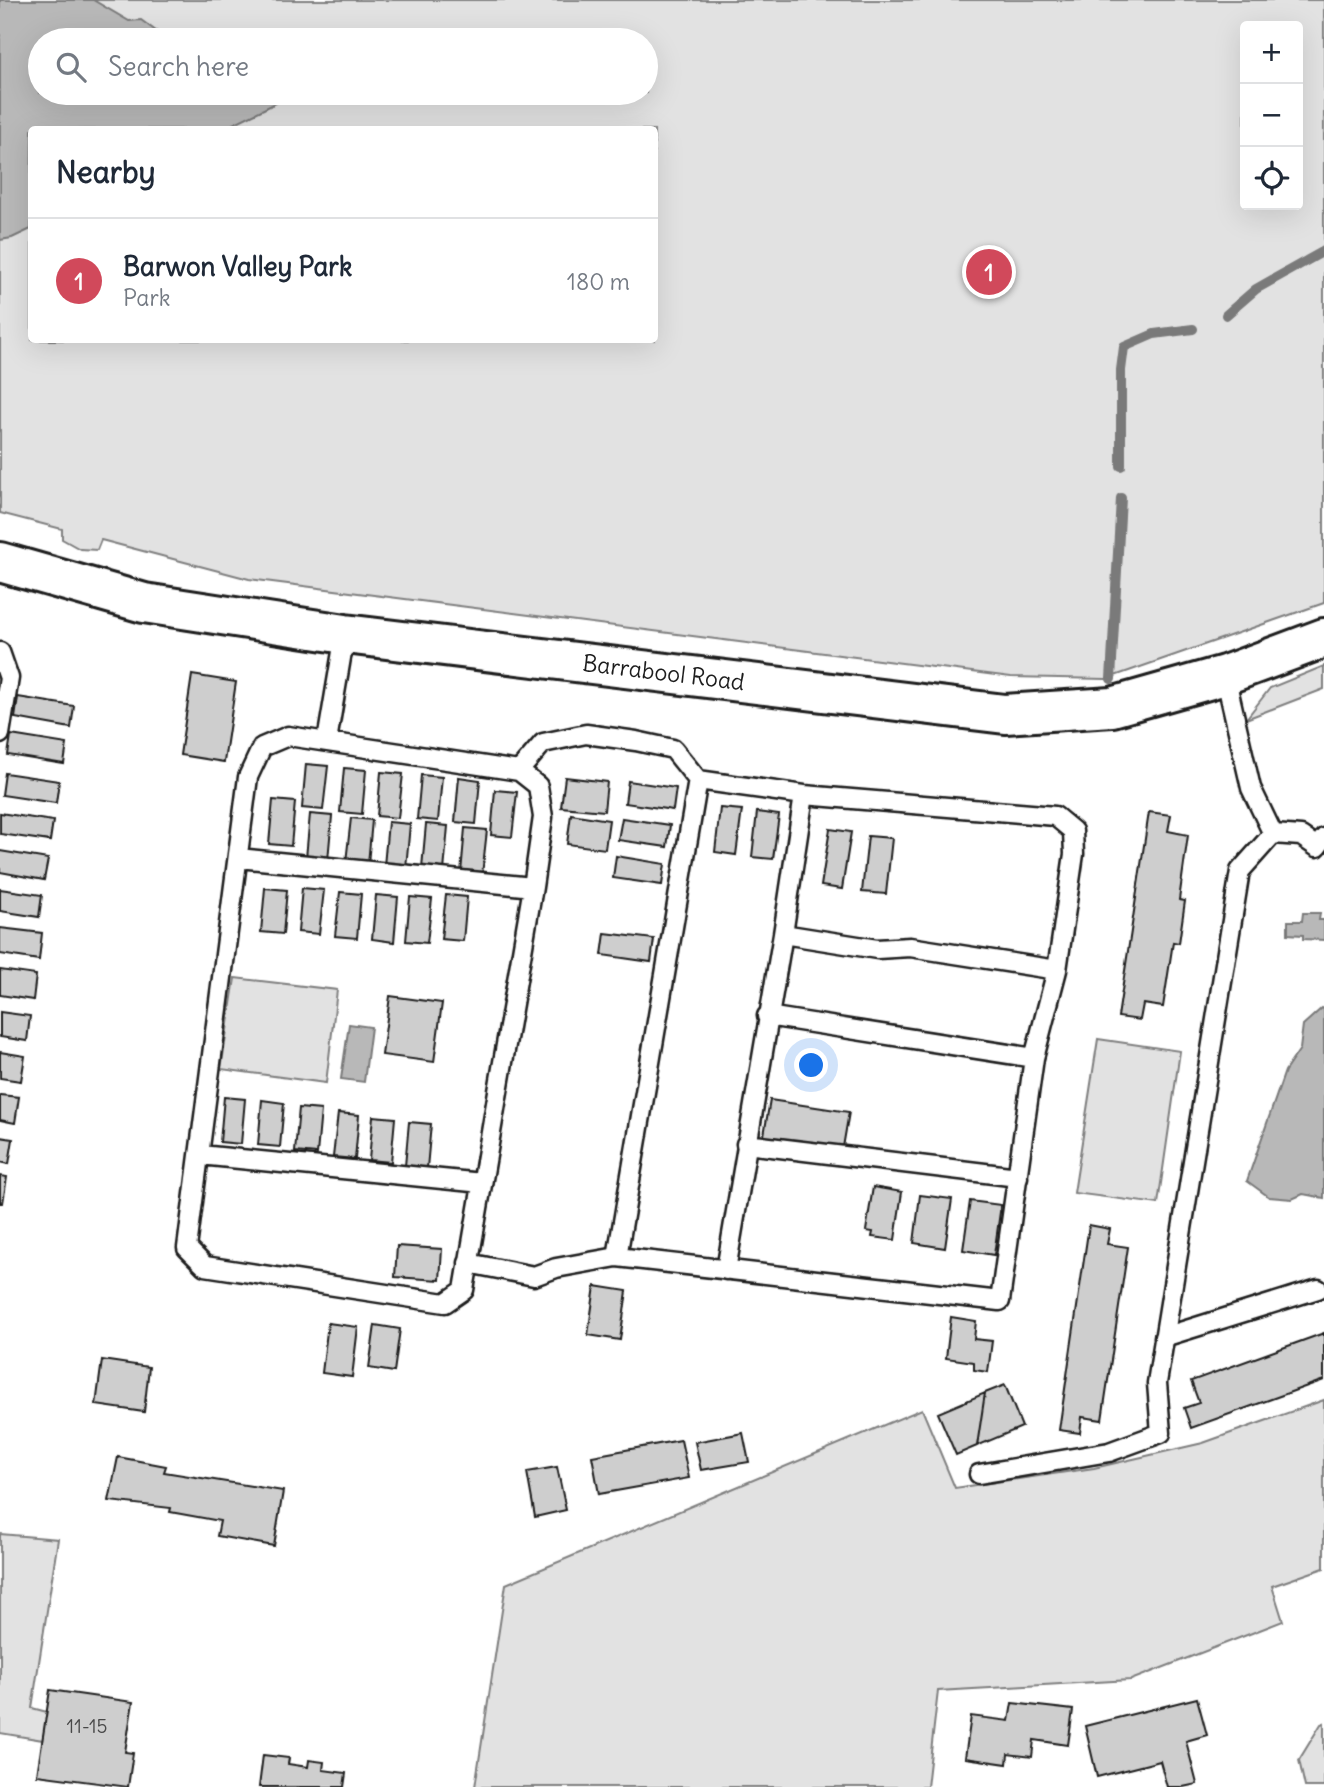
<!DOCTYPE html>
<html lang="en">
<head>
<meta charset="utf-8">
<style>
  :root { --surface:#fff; --page:#f6f6f7; --text:#1f2937; --muted:#747a83; --line:#e0e1e3; --accent:#d1495b }
  body { margin:0; font-family:Delius,sans-serif; background:var(--page); color:var(--text) }
  .controls { position:absolute; right:21px; top:21px; display:grid; overflow:hidden; border-radius:7px; box-shadow:0 7px 28px #0002 }
  .controls button { width:63px; height:63px; display:grid; place-items:center; padding:0; border:0; border-bottom:2px solid var(--line); background:var(--surface); color:var(--text); font:35px sans-serif }
  .you { position:absolute; left:812px; top:1066px; width:24px; height:24px; margin:-18px; border:5px solid #fff; border-radius:50%; background:#1a73e8; box-shadow:0 0 0 10px #1a73e833 }
  .badge { display:grid; place-items:center; width:46px; height:46px; border-radius:50%; background:var(--accent); color:#fff; font-size:23px; font-weight:700 }
  .pin { position:absolute; translate:-50% -50%; border:4px solid #fff; box-shadow:0 2px 7px #0006 }
  .list { margin:0; padding:0; list-style:none }
  h2 { display:flex; justify-content:space-between; align-items:center; height:91px; margin:0; padding:0 28px; font-size:30px }
  h2 small { font-size:23px; font-weight:400; color:var(--muted) }
  .list li { display:grid; grid-template-columns:46px 1fr auto; gap:21px; align-items:center; box-sizing:border-box; height:126px; padding:0 28px; border-top:2px solid var(--line) }
  .list b { display:block; font-size:26px; white-space:nowrap }
  .list p { margin:0; font-size:23px; white-space:nowrap; color:var(--muted) }
  .list em { font-size:23px; font-style:normal; color:var(--muted) }
  .icon { flex:none; width:38px; height:38px; fill:none; stroke:currentColor; stroke-width:2; stroke-linecap:round; stroke-linejoin:round }
  .map { position:relative; flex:none; width:1324px; height:1787px; overflow:hidden }
  .search { position:absolute; background:var(--surface); box-shadow:0 7px 28px #0002; left:28px; top:28px; width:630px; height:77px; display:flex; align-items:center; gap:18px; box-sizing:border-box; padding:0 24px; border-radius:38px; color:var(--muted); font-size:26px }
  .panel { position:absolute; background:var(--surface); box-shadow:0 7px 28px #0002; left:28px; top:126px; width:630px; height:217px; border-radius:7px }
  .map>svg:first-child { display:block }
  .green { fill:#e2e2e2; stroke:#7f7f7f; stroke-width:2; fill-rule:evenodd }
  .water { fill:#b8b8b8; stroke:#7a7a7a; stroke-width:2 }
  .lines { fill:none; stroke-linecap:round; stroke-linejoin:round }
  .stream { stroke:#7a7a7a; stroke-width:10 }
  .building { fill:#cecece; stroke:#1c1c1c; stroke-width:2 }
  .lane-casing { stroke:#1c1c1c; stroke-width:23 }
  .secondary-casing { stroke:#1c1c1c; stroke-width:44 }
  .lane { stroke:#fff; stroke-width:18 }
  .secondary { stroke:#fff; stroke-width:38 }
  .labels { text-anchor:middle; stroke-width:5; stroke-linejoin:round; paint-order:stroke }
  .number-label { font-size:19px; fill:#484848 }
  .street-label { font-size:23px; fill:#1c1c1c; stroke:#fff }
</style>
</head>
<body>
<div class="map">
<svg width="1324" height="1787" viewBox="0 0 1324 1787">
  <rect width="100%" height="100%" fill="#fff"/>
  <filter id="ink" filterUnits="userSpaceOnUse"><feTurbulence type="fractalNoise" baseFrequency=".0143" numOctaves="2"/><feDisplacementMap in="SourceGraphic" scale="14" xChannelSelector="R" yChannelSelector="G"/><feConvolveMatrix kernelMatrix="1 2 1 2 8 2 1 2 1" color-interpolation-filters="sRGB"/></filter>
  <g filter="url(#ink)">
    <path class="green" d="M 0,0 L 1324,0 L 1324,603 L 1106,679 L 1011,677 L 249,579 L 101,540 L 97,550 L 80,549 L 62,539 L 62,529 L 0,513 ZM 1245,26 L 1298,26 L 1298,205 L 1245,205 ZM 40,40 L 646,40 L 646,93 L 40,93 ZM 32,130 L 654,130 L 654,340 L 32,340 Z
      M 1324,666 L 1324,689 L 1246,719 L 1270,688 Z
      M 235,978 L 337,990 L 326,1083 L 221,1069 Z
      M 1098,1039 L 1180,1051 L 1158,1204 L 1074,1193 Z
      M 1324,1400 L 1324,1568 L 1272,1586 L 1283,1621 L 1131,1680 L 938,1691 L 927,1787 L 475,1787 L 506,1584 L 922,1409 L 955,1488 L 1094,1468 L 1203,1443 Z
      M 0,1534 L 58,1539 L 32,1708 L 47,1712 L 43,1740 L 0,1733 Z
      M 1324,1723 L 1324,1787 L 1305,1787 L 1299,1760 L 1321,1724 Z"/>
    <path class="water" d="M 0,0 L 93,0 L 129,21 L 141,20 L 168,40 L 40,40 L 40,93 L 273,93 L 276,103 L 223,129 L 32,130 L 31,229 L 12,238 L 0,240 Z
      M 1303,913 L 1320,913 L 1319,920 L 1324,920 L 1324,940 L 1303,939 L 1303,935 L 1288,934 L 1288,921 L 1302,921 Z
      M 1322,1008 L 1324,1009 L 1324,1198 L 1303,1194 L 1292,1199 L 1269,1197 L 1247,1181 L 1285,1071 L 1300,1049 L 1303,1025 Z
      M 349,1024 L 371,1027 L 364,1082 L 341,1079 Z"/>
    <g class="lines">
      <path class="stream" d="M 1226,315 L 1256,289 L 1324,251
        M 1121,466 L 1121,370 L 1124,347 L 1154,334 L 1193,329
        M 1111,679 L 1121,498"/>
    </g>
    <path class="building" d="M 192,675 L 236,682 L 224,762 L 180,755 Z
      M 18,697 L 74,706 L 71,728 L 15,718 Z
      M 11,735 L 67,744 L 64,764 L 8,755 Z
      M 306,764 L 328,766 L 323,810 L 302,808 Z
      M 344,768 L 366,770 L 362,814 L 340,812 Z
      M 381,772 L 403,774 L 398,818 L 377,816 Z
      M 5,773 L 59,781 L 56,803 L 2,795 Z
      M 421,775 L 442,777 L 438,821 L 417,819 Z
      M 459,777 L 480,780 L 476,824 L 455,822 Z
      M 565,777 L 607,782 L 604,811 L 561,807 Z
      M 628,781 L 676,788 L 673,810 L 625,803 Z
      M 495,790 L 517,792 L 512,837 L 491,835 Z
      M 273,800 L 295,802 L 291,846 L 269,844 Z
      M 720,808 L 742,810 L 736,855 L 715,852 Z
      M 757,812 L 779,815 L 773,859 L 752,857 Z
      M 1149,812 L 1171,815 L 1168,831 L 1188,835 L 1179,900 L 1185,901 L 1179,943 L 1173,942 L 1163,1007 L 1143,1004 L 1140,1020 L 1118,1017 Z
      M 0,813 L 53,821 L 50,841 L 0,834 Z
      M 310,814 L 332,816 L 328,860 L 306,858 Z
      M 571,814 L 609,820 L 605,849 L 567,844 Z
      M 351,818 L 372,820 L 368,864 L 346,862 Z
      M 622,818 L 670,825 L 667,847 L 618,840 Z
      M 388,822 L 410,824 L 406,868 L 384,866 Z
      M 426,824 L 448,826 L 444,871 L 422,868 Z
      M 465,828 L 487,830 L 482,875 L 461,873 Z
      M 830,829 L 851,832 L 842,889 L 821,886 Z
      M 868,836 L 892,838 L 886,894 L 862,892 Z
      M 0,851 L 48,859 L 44,880 L 0,872 Z
      M 616,856 L 665,864 L 662,885 L 613,878 Z
      M 265,888 L 287,890 L 283,934 L 261,932 Z
      M 302,888 L 324,890 L 319,934 L 298,932 Z
      M 0,889 L 42,895 L 39,917 L 0,911 Z
      M 340,892 L 361,894 L 357,938 L 335,936 Z
      M 376,895 L 398,897 L 394,942 L 372,939 Z
      M 446,895 L 467,897 L 463,941 L 441,939 Z
      M 410,897 L 432,899 L 427,943 L 406,941 Z
      M 0,928 L 42,933 L 39,960 L 0,954 Z
      M 605,933 L 654,939 L 651,962 L 602,955 Z
      M 0,970 L 36,975 L 33,1000 L 0,995 Z
      M 390,996 L 442,1003 L 434,1062 L 382,1055 Z
      M 0,1012 L 30,1016 L 27,1041 L 0,1037 Z
      M 0,1052 L 25,1056 L 21,1081 L 0,1078 Z
      M 0,1095 L 19,1097 L 15,1123 L 0,1120 Z
      M 224,1097 L 245,1099 L 241,1144 L 220,1142 Z
      M 262,1100 L 284,1103 L 280,1147 L 258,1145 Z
      M 770,1100 L 849,1112 L 842,1153 L 763,1141 Z
      M 299,1108 L 321,1110 L 317,1154 L 295,1152 Z
      M 338,1113 L 359,1115 L 355,1159 L 333,1157 Z
      M 373,1116 L 395,1118 L 391,1162 L 369,1160 Z
      M 409,1122 L 431,1124 L 427,1168 L 405,1166 Z
      M 0,1137 L 13,1139 L 9,1164 L 0,1162 Z
      M 0,1176 L 7,1177 L 3,1203 L 0,1203 Z
      M 873,1187 L 902,1192 L 895,1240 L 872,1237 L 873,1232 L 866,1231 Z
      M 920,1195 L 952,1199 L 945,1248 L 914,1243 Z
      M 970,1201 L 1001,1205 L 994,1255 L 963,1250 Z
      M 1089,1225 L 1110,1229 L 1107,1244 L 1128,1247 L 1102,1420 L 1082,1417 L 1080,1433 L 1059,1430 Z
      M 397,1246 L 442,1249 L 440,1280 L 395,1277 Z
      M 595,1286 L 627,1291 L 620,1340 L 588,1335 Z
      M 951,1317 L 976,1321 L 974,1339 L 992,1341 L 988,1372 L 974,1370 L 974,1362 L 946,1358 Z
      M 328,1323 L 358,1327 L 352,1377 L 322,1373 Z
      M 375,1325 L 400,1329 L 394,1372 L 369,1368 Z
      M 1324,1333 L 1324,1380 L 1191,1428 L 1184,1408 L 1199,1403 L 1191,1381 Z
      M 102,1360 L 149,1367 L 144,1412 L 96,1405 Z
      M 1005,1385 L 1022,1427 L 977,1446 L 985,1393 Z
      M 985,1393 L 977,1446 L 956,1455 L 938,1413 Z
      M 743,1433 L 749,1462 L 701,1470 L 695,1442 Z
      M 681,1440 L 689,1478 L 599,1494 L 592,1456 Z
      M 118,1457 L 166,1466 L 164,1472 L 283,1491 L 274,1546 L 217,1536 L 220,1521 L 170,1512 L 171,1508 L 109,1501 Z
      M 557,1467 L 566,1510 L 535,1517 L 527,1472 Z
      M 50,1690 L 133,1702 L 125,1752 L 133,1753 L 128,1787 L 37,1775 Z
      M 1197,1698 L 1207,1735 L 1186,1741 L 1197,1784 L 1183,1787 L 1167,1787 L 1160,1761 L 1097,1777 L 1085,1726 Z
      M 1012,1703 L 1073,1710 L 1068,1745 L 1034,1740 L 1032,1757 L 1008,1754 L 1007,1764 L 965,1758 L 971,1716 L 1009,1721 Z
      M 263,1755 L 289,1758 L 288,1764 L 308,1767 L 309,1760 L 324,1762 L 323,1770 L 346,1773 L 344,1787 L 259,1787 Z"/>
    <g class="lines">
      <defs>
        <path id="lane" d="M 0,652 L 9,678 L 0,734
          M 288,736 L 519,771 L 538,786 L 543,817 L 533,887 L 464,1290 L 445,1303 L 205,1266 L 187,1248 L 248,777 L 262,747 Z
          M 327,741 L 345,634
          M 1273,834 L 1301,836 L 1317,847 L 1324,838
          M 238,858 L 533,887
          M 783,934 L 877,949 L 910,947 L 1057,970
          M 767,1016 L 1034,1058
          M 746,1144 L 1018,1177
          M 200,1155 L 482,1183
          M 617,1257 L 698,780
          M 468,1263 L 534,1276 L 556,1268 L 617,1257 L 1000,1301 L 1034,1058 L 1057,970 L 1074,854 L 1073,831 L 1055,816 L 804,795 L 698,780 L 673,749 L 636,741 L 586,734 L 543,743 L 519,771
          M 726,1270 L 783,934 L 804,795
          M 1164,1337 L 1318,1289
          M 979,1474 L 1109,1452 L 1161,1433 L 1157,1383 L 1240,871 L 1273,834 L 1251,788 L 1225,675"/>
        <g id="secondary">
          <path id="s1" d="M 0,562 L 144,603 L 345,634 L 1005,714 L 1112,707 L 1225,675 L 1324,638"/>
        </g>
      </defs>
      <use href="#lane" class="lane-casing"/>
      <use href="#secondary" class="secondary-casing"/>
      <use href="#lane" class="lane"/>
      <use href="#secondary" class="secondary"/>
    </g>
  </g>
  <g class="labels">
    <g class="number-label">
      <text x="87" y="1733">11-15</text>
    </g>
    <g class="street-label">
      <text dy="8" stroke="none"><textPath href="#s1" startOffset="674">Barrabool Road</textPath></text>
    </g>
  </g>
</svg>
<div class="controls">
<button>+</button>
<button>−</button>
<button><svg class="icon" aria-label="locate" viewBox="0 0 24 24"><circle cx="12" cy="12" r="6"/><path d="M12 2v4M12 18v4M2 12h4M18 12h4"/></svg></button>
</div>
<div class="you"></div>
<div class="pin badge" style="left:989px;top:272px">1</div>
<div class="search"><svg class="icon" aria-label="search" viewBox="0 0 24 24"><circle cx="10" cy="10" r="6"/><path d="M15 15l6 6"/></svg>Search here</div>
<section class="panel">
<h2>Nearby<small></small></h2>
<ul class="list">
<li><span class="badge">1</span><div><b>Barwon Valley Park</b><p>Park</p></div><em>180 m</em></li>
</ul>
</section>
</div>
</body>
</html>
